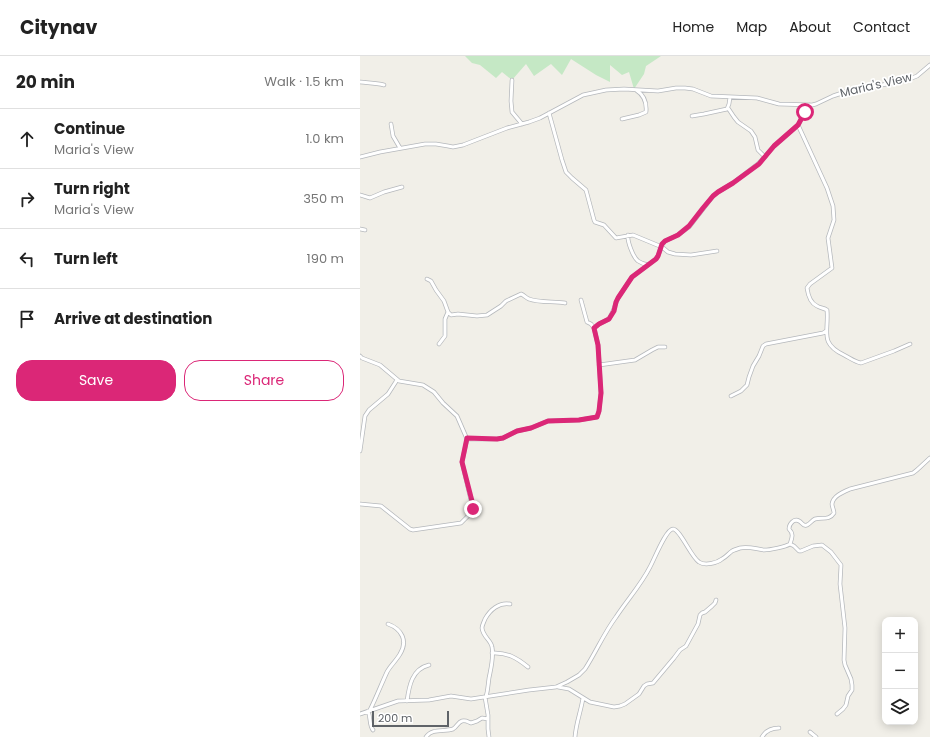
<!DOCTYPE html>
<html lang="en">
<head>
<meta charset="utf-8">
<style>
  :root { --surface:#fff; --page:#f2f2f2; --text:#222; --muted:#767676; --line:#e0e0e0; --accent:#db2777 }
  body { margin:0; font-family:Poppins,sans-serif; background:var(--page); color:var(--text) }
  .controls { position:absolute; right:12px; bottom:12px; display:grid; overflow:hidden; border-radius:8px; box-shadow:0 2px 10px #0003 }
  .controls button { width:36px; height:36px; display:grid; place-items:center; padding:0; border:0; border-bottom:1px solid var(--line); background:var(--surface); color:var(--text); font:20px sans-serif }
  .scale { position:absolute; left:12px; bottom:10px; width:77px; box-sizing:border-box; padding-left:4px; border:2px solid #5f6368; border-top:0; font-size:11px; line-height:14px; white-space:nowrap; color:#5f6368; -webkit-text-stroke:3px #fff; paint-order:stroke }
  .stop { position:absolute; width:12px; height:12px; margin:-9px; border:3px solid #db2777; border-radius:50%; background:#fff }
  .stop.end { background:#db2777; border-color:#fff; box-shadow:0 1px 4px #0008 }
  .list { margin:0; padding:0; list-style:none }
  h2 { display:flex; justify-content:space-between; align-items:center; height:52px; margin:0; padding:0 16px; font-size:17px }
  h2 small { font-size:13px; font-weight:400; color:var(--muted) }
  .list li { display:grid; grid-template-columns:26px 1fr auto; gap:12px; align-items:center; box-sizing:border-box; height:60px; padding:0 16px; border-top:1px solid var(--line) }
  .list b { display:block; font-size:15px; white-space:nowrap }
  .list p { margin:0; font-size:13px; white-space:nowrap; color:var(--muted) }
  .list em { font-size:13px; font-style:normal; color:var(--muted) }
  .actions { display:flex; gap:8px; padding:12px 16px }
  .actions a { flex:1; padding:9px 0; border:1px solid var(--accent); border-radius:16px; text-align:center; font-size:14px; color:var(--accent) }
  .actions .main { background:var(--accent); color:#fff }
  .icon { flex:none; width:22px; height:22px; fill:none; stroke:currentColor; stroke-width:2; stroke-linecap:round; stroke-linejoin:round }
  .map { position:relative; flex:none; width:570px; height:681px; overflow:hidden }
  header { display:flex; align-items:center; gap:24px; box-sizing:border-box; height:56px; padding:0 20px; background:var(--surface); border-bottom:1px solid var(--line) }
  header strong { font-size:19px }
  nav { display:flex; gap:22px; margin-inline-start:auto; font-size:14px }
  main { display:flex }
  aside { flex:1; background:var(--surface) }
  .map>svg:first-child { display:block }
  .green { fill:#c5e8c5 }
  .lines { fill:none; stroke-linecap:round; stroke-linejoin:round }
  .minor-casing { stroke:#b5b8bc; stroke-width:4.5 }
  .minor { stroke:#fff; stroke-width:3 }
  .route { stroke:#db2777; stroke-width:5 }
  .labels { text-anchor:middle; stroke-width:3.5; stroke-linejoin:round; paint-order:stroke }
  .street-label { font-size:12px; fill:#5f6368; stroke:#fff }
</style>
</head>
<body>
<header>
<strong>Citynav</strong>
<nav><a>Home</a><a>Map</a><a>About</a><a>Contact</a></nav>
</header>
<main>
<aside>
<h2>20 min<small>Walk · 1.5 km</small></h2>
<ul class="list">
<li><svg class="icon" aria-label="ahead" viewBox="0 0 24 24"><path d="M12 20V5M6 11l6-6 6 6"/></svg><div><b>Continue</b><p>Maria's View</p></div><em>1.0 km</em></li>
<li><svg class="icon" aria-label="right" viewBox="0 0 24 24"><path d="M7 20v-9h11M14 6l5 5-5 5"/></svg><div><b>Turn right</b><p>Maria's View</p></div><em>350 m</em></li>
<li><svg class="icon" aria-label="left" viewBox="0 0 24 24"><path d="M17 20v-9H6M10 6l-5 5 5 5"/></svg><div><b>Turn left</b></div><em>190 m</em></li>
<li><svg class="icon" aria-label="arrive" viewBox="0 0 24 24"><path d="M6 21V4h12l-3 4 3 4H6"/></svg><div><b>Arrive at destination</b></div></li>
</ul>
<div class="actions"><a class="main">Save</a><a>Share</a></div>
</aside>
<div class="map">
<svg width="570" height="681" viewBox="0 0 570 681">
  <rect width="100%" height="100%" fill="#f1efe8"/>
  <path class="green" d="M 105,0 L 301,0 L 286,10 L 284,18 L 274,33 L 269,16 L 262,19 L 250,9 L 250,26 L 236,19 L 211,3 L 202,19 L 191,8 L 174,20 L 166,8 L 152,24 L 142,16 L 136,22 L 120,9 L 112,7 Z"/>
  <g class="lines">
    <defs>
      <path id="minor" d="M 152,24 L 151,45 L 152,56 L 162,68
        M 0,26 C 8,27 16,27 24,29
        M 368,52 L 374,61 L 378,66 L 391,75 L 395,81 L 398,94 L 405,101
        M 189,57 L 202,104 L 206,116 L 212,122 L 226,134 L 234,164 L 235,166 L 244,169 L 256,182 L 273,179 L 302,191 L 308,196 L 315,198 L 331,199 L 357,195
        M 332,60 L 344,58 L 367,53 L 369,48 L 370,41
        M 262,63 L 279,59 L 286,56 C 287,46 284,39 276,34
        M 31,68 L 33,80 L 40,92
        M 438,69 L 467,132 L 473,150 L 474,164 L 468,182 L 472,212 L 450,228 L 447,232 C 448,239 450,247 457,250 C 460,252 464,252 467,254 C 469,276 459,287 484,299 C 490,302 495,306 501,307 L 534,295 L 550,288
        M 0,101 L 20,96 L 65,88 L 76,88 L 88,90 L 93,91 L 103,89 L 147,72 L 169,66 L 180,62 L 223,39 L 246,34 L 264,33 L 298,35 L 316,32 L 325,32 L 333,33 L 351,40 L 397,42 L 419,48 L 452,49 L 456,48 L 473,40 L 494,33 L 517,30 L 547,24 L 557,20 L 570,9
        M 0,139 L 10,142 L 24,136 L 42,131
        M 0,173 L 5,174
        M 268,179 C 267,185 273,201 278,205 C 281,207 284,208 288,209
        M 67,223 L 71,225 L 76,234 L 84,245 L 88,256 L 91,259 L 98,258 L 117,260 L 127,259 L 141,250 L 146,245 L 161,238 C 164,239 166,242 169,243 C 179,247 195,245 205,247
        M 221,244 L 227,266 L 231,268 L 234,272
        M 79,288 L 85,280 L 85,263 L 88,256
        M 0,300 L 2,302 L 20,309 L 39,325 L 63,329 L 74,336 L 83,347 L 97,360 L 107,383 L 137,383 L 143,382 L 157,375 L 171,372 L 188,365 L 219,364 L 237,361 L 239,355 L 241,337 L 238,289 L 234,272 L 239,268 L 249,263 L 253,255 L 258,242 L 272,221 L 296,203 L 298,200 L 302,189 L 305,185 L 318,179 L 329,171 L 353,140 L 358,136 L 373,127 L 399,107 L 414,90 L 438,69 L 445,56 L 450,49
        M 239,309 L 275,304 L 292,294 L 298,291 L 305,291
        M 371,340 L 381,335 L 387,329 L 389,321 L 393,310 L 399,300 L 403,290 L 406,288 L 463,277 L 466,275
        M 0,395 L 5,360 L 9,354 L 28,338 L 37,324
        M 0,448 L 21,450 L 50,473 L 53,474 L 101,467 L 112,456 L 113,453 L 102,406 L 107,383
        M 430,488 L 434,490 L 439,495 L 441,495 L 453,490 L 462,489 L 471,496 L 481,509 L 480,528 L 485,572 L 484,604 L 485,609 L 491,623 L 492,629 L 492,634 L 488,640 L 486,649 L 483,653 L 477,658
        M 132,597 C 147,596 157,602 168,611
        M 198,631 L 209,633 L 230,646 L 254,651 L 260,650 L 265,648 L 279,638 L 284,630 L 287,628 L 293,627 L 314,602 L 320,594 L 326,590 L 338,568 L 340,559 L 342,557 L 345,556 L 352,550 L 355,547 L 356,544
        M 125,641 L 128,659 L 128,673 L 129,681
        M 126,641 C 128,634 128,629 129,622 C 131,612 134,601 132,591 C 131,584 123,581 122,572 C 122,569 124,566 125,563 C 130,554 139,546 150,548
        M 47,645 C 49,630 52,613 69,609
        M 10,654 C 16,642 21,629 27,616 C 30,610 36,605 40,598 C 48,585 42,573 28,568
        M 8,655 C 11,662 9,669 13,674
        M 0,658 L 38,645 L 69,644 L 91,640 L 111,643 L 169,634 L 196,631 L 207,626 L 219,619 L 225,613 C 236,596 244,577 256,561 C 267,544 281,529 290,511 C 294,504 306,473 313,473 C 320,473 331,501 339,506 C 345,510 357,507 362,503 C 366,501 368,498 372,495 C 374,494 377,493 380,492 C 388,490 396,493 404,494 C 410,494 425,491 430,488 C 432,482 434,478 429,473 C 429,468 434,462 439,465 C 442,466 443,471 447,469 C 450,468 452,464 455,463 C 462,461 469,465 474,457 C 474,454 472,451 472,448 C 473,440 483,436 490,433 L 553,417 C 558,414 565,406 570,402
        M 450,676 L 456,681
        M 66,681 C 72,672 84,676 93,673 C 97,671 98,666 102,665 C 106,664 108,666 111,667 L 117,665 L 122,662 L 128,663
        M 215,681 C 216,667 221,655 223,642
        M 402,681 C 406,674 412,672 419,672"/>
    </defs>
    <use href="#minor" class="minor-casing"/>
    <use href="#minor" class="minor"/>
  </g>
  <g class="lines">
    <path class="route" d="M 113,453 L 113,449 L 102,406 L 107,382 L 137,383 L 143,382 L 157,375 L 171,372 L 188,365 L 219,364 L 237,361 L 239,355 L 241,337 L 238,289 L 234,272 L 239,268 L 249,263 L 254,255 L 256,246 L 258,242 L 272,221 L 296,203 L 298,200 L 302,188 L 305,185 L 318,179 L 329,170 L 343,152 L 353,140 L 358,136 L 373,127 L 399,108 L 414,90 L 438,69 L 445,56"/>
  </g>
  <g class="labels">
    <g class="street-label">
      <text transform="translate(516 29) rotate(-13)" y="4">Maria's View</text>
    </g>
  </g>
</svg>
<div class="controls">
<button>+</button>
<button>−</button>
<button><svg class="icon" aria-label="layers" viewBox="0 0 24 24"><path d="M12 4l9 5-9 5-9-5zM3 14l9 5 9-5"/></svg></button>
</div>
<div class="scale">200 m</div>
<div class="stop" style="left:445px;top:56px"></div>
<div class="stop end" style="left:113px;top:453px"></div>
</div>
</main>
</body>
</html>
